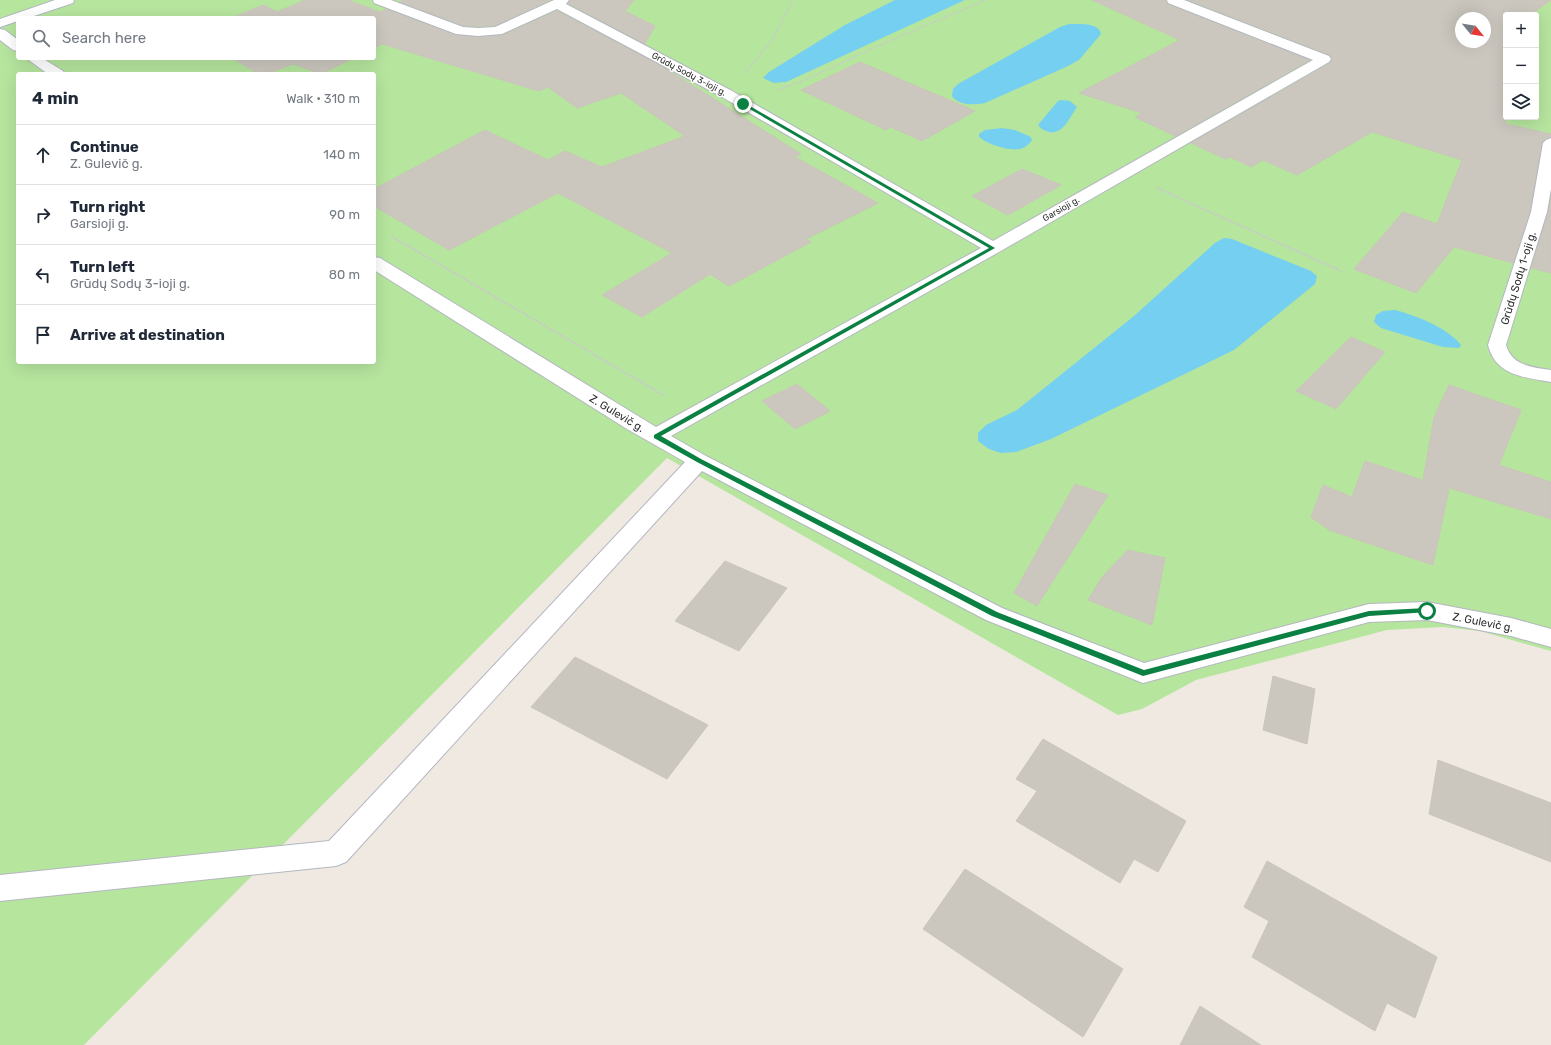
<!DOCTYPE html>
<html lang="en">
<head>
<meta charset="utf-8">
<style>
  :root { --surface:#fff; --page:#f6f6f7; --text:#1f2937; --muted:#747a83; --line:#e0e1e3 }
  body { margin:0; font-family:Rubik,sans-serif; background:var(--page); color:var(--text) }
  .controls { position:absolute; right:12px; top:12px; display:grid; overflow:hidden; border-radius:4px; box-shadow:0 4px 16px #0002 }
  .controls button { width:36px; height:36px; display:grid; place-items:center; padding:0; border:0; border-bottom:1px solid var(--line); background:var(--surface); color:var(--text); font:20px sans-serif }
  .compass { position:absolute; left:1455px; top:12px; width:36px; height:36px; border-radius:50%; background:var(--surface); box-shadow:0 4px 16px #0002; rotate:120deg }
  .stop { position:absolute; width:12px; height:12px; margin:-9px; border:3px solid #0b8043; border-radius:50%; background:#fff }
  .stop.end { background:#0b8043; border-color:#fff; box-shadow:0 1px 4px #0008 }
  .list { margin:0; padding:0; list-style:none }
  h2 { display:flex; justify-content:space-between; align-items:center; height:52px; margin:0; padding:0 16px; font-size:17px }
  h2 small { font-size:13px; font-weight:400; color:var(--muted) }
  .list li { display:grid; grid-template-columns:26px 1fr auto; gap:12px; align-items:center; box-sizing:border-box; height:60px; padding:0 16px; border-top:1px solid var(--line) }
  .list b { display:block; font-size:15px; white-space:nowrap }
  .list p { margin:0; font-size:13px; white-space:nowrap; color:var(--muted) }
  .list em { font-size:13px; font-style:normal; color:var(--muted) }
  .icon { flex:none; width:22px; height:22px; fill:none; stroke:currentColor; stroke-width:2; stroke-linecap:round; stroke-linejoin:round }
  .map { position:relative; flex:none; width:1551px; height:1045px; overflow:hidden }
  .search { position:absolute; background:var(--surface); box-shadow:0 4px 16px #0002; left:16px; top:16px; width:360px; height:44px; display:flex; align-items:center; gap:10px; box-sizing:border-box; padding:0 14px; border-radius:4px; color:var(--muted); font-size:15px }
  .panel { position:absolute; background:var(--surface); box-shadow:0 4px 16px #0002; left:16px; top:72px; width:360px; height:292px; border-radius:4px }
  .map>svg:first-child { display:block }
  .green { fill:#b6e59e; fill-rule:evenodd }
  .water { fill:#75cff0 }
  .building { fill:#cbc7bf; stroke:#cbc5ba; fill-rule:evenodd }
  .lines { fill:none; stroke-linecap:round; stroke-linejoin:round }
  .minor-casing { stroke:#b4b7c1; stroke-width:2 }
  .path-far1 { stroke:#c9c9c9; stroke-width:1.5; stroke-dasharray:2 1.5; stroke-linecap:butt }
  .path { stroke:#c9c9c9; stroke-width:2; stroke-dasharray:2.5 1.5; stroke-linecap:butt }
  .minor { fill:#fff; fill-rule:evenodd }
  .route { fill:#0b8043 }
  .labels { text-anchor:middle; stroke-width:3; stroke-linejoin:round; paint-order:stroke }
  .far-street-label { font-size:9px; fill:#2e2e2e; stroke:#fff }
  .street-label { font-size:11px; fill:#2e2e2e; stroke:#fff }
</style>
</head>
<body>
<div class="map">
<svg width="1551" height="1045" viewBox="0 0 1551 1045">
  <rect width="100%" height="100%" fill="#efe9e1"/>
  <path class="green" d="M 0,0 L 1551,0 L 1551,651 L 1480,631 L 1443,627 L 1387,630 L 1196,680 L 1142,709 L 1118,715 L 667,458 L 84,1045 L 0,1045 ZM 1506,15 L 1536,15 L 1536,117 L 1506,117 ZM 18,18 L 374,18 L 374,58 L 18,58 ZM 1461,18 L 1485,18 L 1485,42 L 1461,42 ZM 18,74 L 374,74 L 374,362 L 18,362 Z"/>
  <path class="water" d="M 895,0 L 965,0 L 786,82 L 774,83 L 763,78 L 769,72 L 845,25 Z
    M 1069,24 C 1079,24 1099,22 1101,34 L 1079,60 L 1066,67 L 985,103 C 974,105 959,106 952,96 L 953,89 L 958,84 L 1060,27 Z
    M 1061,100 L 1070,101 L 1077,107 C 1070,117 1063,135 1049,132 C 1045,131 1041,129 1038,125 L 1058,101 Z
    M 1002,128 L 1015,130 L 1031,137 L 1032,140 C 1030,143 1027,146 1025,147 C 1014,154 987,144 979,137 L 979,134 L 985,130 Z
    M 1224,238 L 1232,239 L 1311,271 L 1317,276 L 1315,284 L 1234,350 L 1051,439 L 1016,452 L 1001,453 L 989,449 L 978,441 L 978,433 L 986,425 L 1017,410 L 1134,316 L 1215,243 Z
    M 1395,310 C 1415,315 1448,328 1461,345 L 1459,348 L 1443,347 L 1381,328 L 1374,322 L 1376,315 L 1383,311 Z"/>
  <path class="building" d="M 305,0 L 348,0 L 380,12 L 386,9 L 455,35 L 478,37 L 503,35 L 557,11 L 665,68 L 801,154 L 795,157 L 878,203 L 806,239 L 811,242 L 729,286 L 710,274 L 642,317 L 602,295 L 672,253 L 558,193 L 449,250 L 374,206 L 374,189 L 485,130 L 548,160 L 565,151 L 602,167 L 685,136 L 621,93 L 577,108 L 548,87 L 539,91 L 382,44 L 374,48 L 374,18 L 232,18 L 263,5 L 277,12 Z
    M 403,0 L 550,0 L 495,26 L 463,26 L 400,2 Z
    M 570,0 L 634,0 L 625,11 L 655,26 L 645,44 L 568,3 Z
    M 1092,0 L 1166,0 L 1167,4 L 1310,60 L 1175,136 L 1135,117 L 1142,113 L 1079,93 L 1180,40 Z
    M 1188,0 L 1551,0 L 1530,15 L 1506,15 L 1506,124 L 1551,134 L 1551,137 L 1545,139 L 1542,143 L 1530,212 L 1513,263 L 1454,247 L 1416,293 L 1354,269 L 1403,212 L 1437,224 L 1462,160 L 1372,132 L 1297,175 L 1263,160 L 1251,167 L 1230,157 L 1225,159 L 1191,143 L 1330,63 L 1332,58 L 1330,55 ZM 1461,18 L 1485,18 L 1485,42 L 1461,42 Z
    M 232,58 L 353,58 L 321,74 L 293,64 L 267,74 L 259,74 Z
    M 860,62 L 975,111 L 922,141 L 891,127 L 886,130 L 801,90 Z
    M 1022,169 L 1061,185 L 1008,215 L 972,196 Z
    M 1551,198 L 1551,273 L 1531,268 L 1548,212 Z
    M 1351,337 L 1385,352 L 1336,409 L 1296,391 Z
    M 797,384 L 830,411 L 795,429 L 762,401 Z
    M 1449,385 L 1521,410 L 1499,465 L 1551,482 L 1551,519 L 1423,480 L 1434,417 Z
    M 1365,461 L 1449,489 L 1433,565 L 1329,530 L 1311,517 L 1323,485 L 1352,497 Z
    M 1075,484 L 1108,495 L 1037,606 L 1014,593 Z
    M 1128,550 L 1165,558 L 1152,625 L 1088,600 L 1102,577 Z
    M 725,561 L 787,588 L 739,651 L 675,621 Z
    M 575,657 L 708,725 L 667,779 L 531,707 Z
    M 1273,676 L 1315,689 L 1307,744 L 1263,730 Z
    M 1043,739 L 1186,821 L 1158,872 L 1134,859 L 1120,883 L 1016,821 L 1037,791 L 1016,779 Z
    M 1438,760 L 1551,803 L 1551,862 L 1429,814 Z
    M 1267,861 L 1437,957 L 1415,1018 L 1387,1003 L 1375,1031 L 1252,957 L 1269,921 L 1244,907 Z
    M 965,869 L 1123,969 L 1083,1037 L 923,929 Z
    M 1200,1006 L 1261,1045 L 1180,1045 Z"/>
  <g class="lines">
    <defs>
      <path id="minor" d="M 55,0 L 74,0 L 73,3 L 28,18 L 18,18 L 18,21 L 0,27 L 0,19 Z
        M 373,0 L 391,0 L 463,27 L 478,28 L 495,27 L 554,0 L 569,0 L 566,4 L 732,91 L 993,241 L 1313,60 L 1168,3 L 1167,0 L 1184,0 L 1329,56 L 1331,59 L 1329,62 L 999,252 L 671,436 L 706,456 L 1002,608 L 1144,663 L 1369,604 L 1427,602 L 1511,618 L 1551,629 L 1551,647 L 1511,636 L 1427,620 L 1369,622 L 1143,683 L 986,620 L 702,471 L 346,862 L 336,866 L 0,901 L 0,875 L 329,841 L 685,462 L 627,429 L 374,270 L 374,257 L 380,258 L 656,427 L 981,248 L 722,97 L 557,9 L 502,34 L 478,36 L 456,34 L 374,3 Z
        M 0,29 L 5,30 L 18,40 L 18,51 L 13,50 L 0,40 Z
        M 26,58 L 42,58 L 63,71 L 65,74 L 48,74 Z
        M 1551,138 L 1551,189 L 1547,212 L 1506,345 C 1512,366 1532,367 1551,370 L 1551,382 C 1524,377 1496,376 1488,345 L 1531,212 L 1543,143 L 1546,140 Z"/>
    </defs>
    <use href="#minor" class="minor-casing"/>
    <path class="path-far1" d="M 745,73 L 773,39 L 793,0
      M 777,90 L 805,80 L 880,45 L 986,0"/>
    <path class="path" d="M 1157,188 L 1341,271
      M 391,236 L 665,396"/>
    <use href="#minor" class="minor"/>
  </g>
  <path class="route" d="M 743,102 L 995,248 L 661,436 L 701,459 L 997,612 L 1144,670 L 1369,611 L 1427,608 L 1429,609 L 1429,612 L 1369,616 L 1143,676 L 992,616 L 697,462 L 654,438 L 654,435 L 989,248 L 741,104 Z"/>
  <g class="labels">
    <g class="far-street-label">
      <text transform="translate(689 74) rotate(28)" y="3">Grūdų Sodų 3-ioji g.</text>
      <text transform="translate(1061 209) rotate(-30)" y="3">Garsioji g.</text>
    </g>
    <g class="street-label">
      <text transform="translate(1518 278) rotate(-73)" y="4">Grūdų Sodų 1-oji g.</text>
      <text transform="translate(617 413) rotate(31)" y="4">Z. Gulevič g.</text>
      <text transform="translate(1483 622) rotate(11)" y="4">Z. Gulevič g.</text>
    </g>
  </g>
</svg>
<div class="controls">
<button>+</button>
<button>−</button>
<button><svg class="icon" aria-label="layers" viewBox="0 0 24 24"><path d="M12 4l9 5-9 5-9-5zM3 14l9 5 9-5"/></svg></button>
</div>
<svg class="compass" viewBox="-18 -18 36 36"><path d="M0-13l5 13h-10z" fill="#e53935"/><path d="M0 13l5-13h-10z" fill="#747a83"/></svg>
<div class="stop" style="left:1427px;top:611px"></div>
<div class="stop end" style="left:743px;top:104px"></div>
<div class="search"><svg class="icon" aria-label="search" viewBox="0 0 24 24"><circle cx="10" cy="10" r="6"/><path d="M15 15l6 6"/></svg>Search here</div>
<section class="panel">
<h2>4 min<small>Walk · 310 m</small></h2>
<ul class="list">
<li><svg class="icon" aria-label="ahead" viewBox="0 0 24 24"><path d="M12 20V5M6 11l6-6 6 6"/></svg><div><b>Continue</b><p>Z. Gulevič g.</p></div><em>140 m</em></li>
<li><svg class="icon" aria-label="right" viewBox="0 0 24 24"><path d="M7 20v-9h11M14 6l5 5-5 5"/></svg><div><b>Turn right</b><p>Garsioji g.</p></div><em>90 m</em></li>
<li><svg class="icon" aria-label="left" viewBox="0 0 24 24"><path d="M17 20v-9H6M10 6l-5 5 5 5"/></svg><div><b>Turn left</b><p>Grūdų Sodų 3-ioji g.</p></div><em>80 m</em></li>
<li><svg class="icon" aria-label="arrive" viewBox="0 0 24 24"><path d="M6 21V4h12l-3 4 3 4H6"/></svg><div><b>Arrive at destination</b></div></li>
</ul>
</section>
</div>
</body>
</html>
